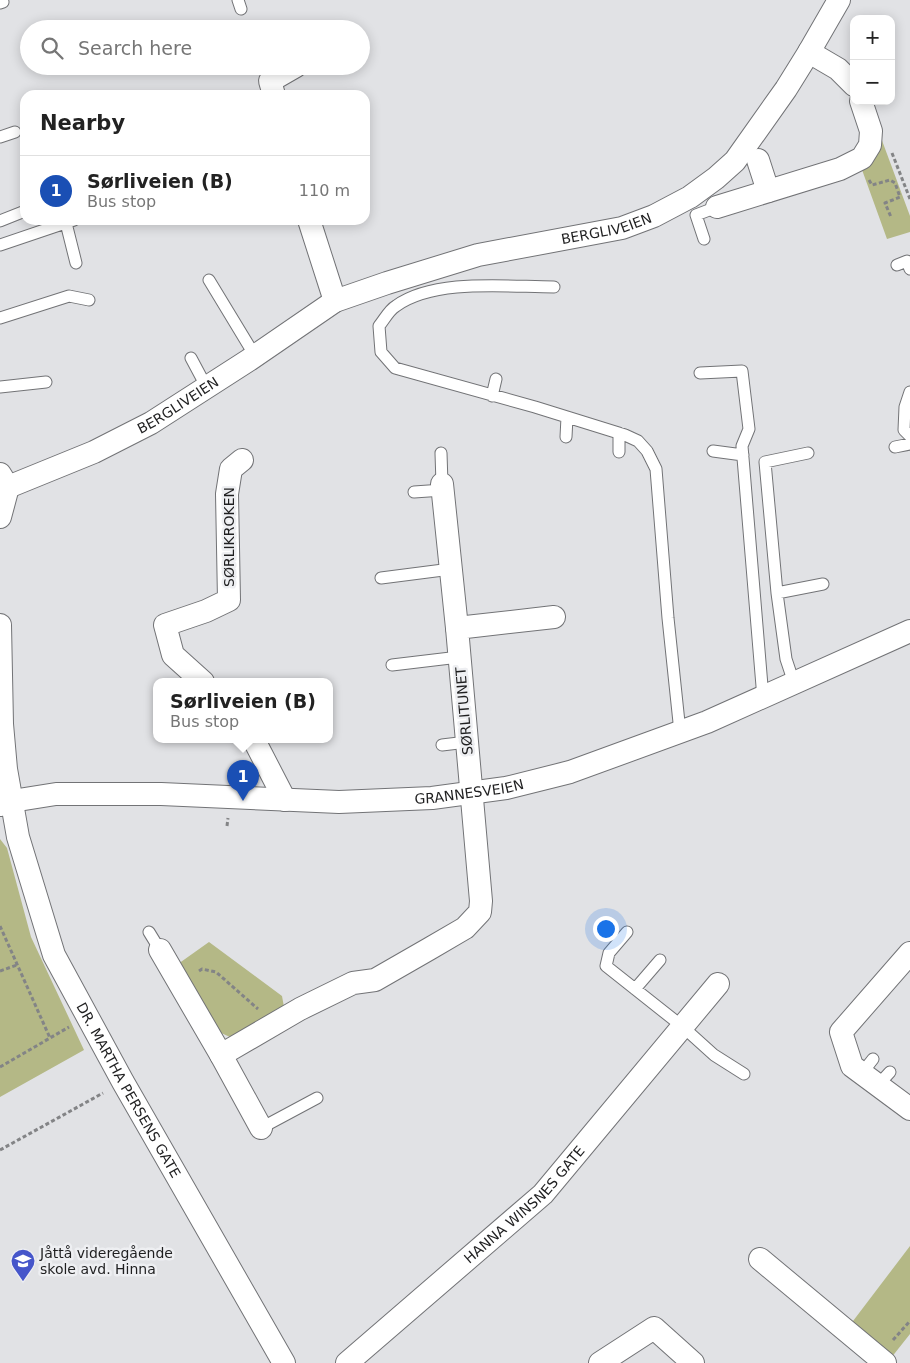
<!DOCTYPE html>
<html lang="en">
<head>
<meta charset="utf-8">
<style>
  :root { --surface:#fff; --page:#f6f6f6; --text:#222; --muted:#767676; --line:#e0e0e0; --accent:#4656ca }
  body { margin:0; font-family:"DejaVu Sans",sans-serif; background:var(--page); color:var(--text) }
  .controls { position:absolute; right:15px; top:15px; display:grid; overflow:hidden; border-radius:10px; box-shadow:0 2px 12px #0003 }
  .controls button { width:45px; height:45px; display:grid; place-items:center; padding:0; border:0; border-bottom:1px solid var(--line); background:var(--surface); color:var(--text); font:25px sans-serif }
  .you { position:absolute; left:605px; top:928px; width:18px; height:18px; margin:-12px; border:4px solid #fff; border-radius:50%; background:#1a73e8; box-shadow:0 0 0 8px #1a73e833 }
  .badge { display:grid; place-items:center; width:32px; height:32px; border-radius:50%; background:var(--accent); color:#fff; font-size:16px; font-weight:700 }
  .pin { position:absolute; translate:-50% -41px; filter:drop-shadow(0 1px 2px #0008) }
  .pin::after { content:''; position:absolute; top:26px; width:18px; height:15px; background:inherit; clip-path:polygon(0 0,100% 0,50% 100%) }
  .popup { position:absolute; left:153px; top:678px; width:180px; height:65px; box-sizing:border-box; display:grid; place-content:center; border-radius:10px; background:var(--surface); filter:drop-shadow(0 1px 4px #0005); font-size:16px; white-space:nowrap; color:var(--muted) }
  .popup b { font-size:19px; color:var(--text) }
  .popup::after { content:''; position:absolute; left:50%; top:100%; margin-left:-10px; border:10px solid transparent; border-top-color:var(--surface) }
  .list { margin:0; padding:0; list-style:none }
  h2 { display:flex; justify-content:space-between; align-items:center; height:65px; margin:0; padding:0 20px; font-size:21px }
  h2 small { font-size:16px; font-weight:400; color:var(--muted) }
  .list li { display:grid; grid-template-columns:32px 1fr auto; gap:15px; align-items:center; box-sizing:border-box; height:70px; padding:0 20px; border-top:1px solid var(--line) }
  .list b { display:block; font-size:19px; white-space:nowrap }
  .list p { margin:0; font-size:16px; white-space:nowrap; color:var(--muted) }
  .list em { font-size:16px; font-style:normal; color:var(--muted) }
  .icon { flex:none; width:28px; height:28px; fill:none; stroke:currentColor; stroke-width:2; stroke-linecap:round; stroke-linejoin:round }
  .map { position:relative; flex:none; width:910px; height:1363px; overflow:hidden }
  .search { position:absolute; background:var(--surface); box-shadow:0 2px 12px #0003; left:20px; top:20px; width:350px; height:55px; display:flex; align-items:center; gap:12px; box-sizing:border-box; padding:0 18px; border-radius:28px; color:var(--muted); font-size:19px }
  .panel { position:absolute; background:var(--surface); box-shadow:0 2px 12px #0003; left:20px; top:90px; width:350px; height:135px; border-radius:15px }
  .map>svg:first-child { display:block }
  .green { fill:#b4b886 }
  .lines { fill:none; stroke-linecap:round; stroke-linejoin:round }
  .lane-casing { stroke:#727376; stroke-width:13 }
  .street-casing { stroke:#727376; stroke-width:24 }
  .path { stroke:#838486; stroke-width:3; stroke-dasharray:4 2.5; stroke-linecap:butt }
  .lane { stroke:#fff; stroke-width:11 }
  .street { stroke:#fff; stroke-width:22 }
  .labels { text-anchor:middle; stroke-width:5; stroke-linejoin:round; paint-order:stroke }
  .street-label { font-size:14px; fill:#1f1f20; stroke:#eeeff2 }
  .poi-label { font-size:14px; fill:#1f1f20; stroke:#eeeff2; text-anchor:start }
</style>
</head>
<body>
<div class="map">
<svg width="910" height="1363" viewBox="0 0 910 1363">
  <rect width="100%" height="100%" fill="#e1e2e5"/>
  <path class="green" d="M 877,127 L 910,216 L 910,232 L 887,239 L 861,167 Z
    M 0,839 L 7,848 L 31,937 L 84,1050 L 0,1097 Z
    M 209,942 L 282,996 L 284,1007 L 230,1037 L 219,1032 L 178,964 Z
    M 910,1246 L 910,1334 L 891,1358 L 850,1325 Z"/>
  <g class="lines">
    <defs>
      <path id="lane" d="M 238,0 L 241,9
        M 0,3 L 3,2
        M 0,137 L 15,132
        M 0,221 L 25,211
        M 66,223 L 76,263
        M 704,239 L 696,215 L 717,207
        M 0,245 L 74,220
        M 897,265 L 907,261 L 910,269
        M 209,280 L 255,356
        M 554,287 C 508,287 435,278 396,306 C 389,310 384,320 379,326 L 381,352 L 395,368 L 535,407 L 625,435 L 638,441 L 647,451 L 656,469 L 668,618 L 680,732
        M 0,318 L 69,296 L 89,300
        M 191,358 L 207,388
        M 700,373 L 742,371 L 749,429 L 742,446 L 763,698
        M 0,387 L 46,382
        M 910,392 L 905,407 L 904,430 L 910,436
        M 492,396 L 496,379
        M 566,437 L 567,417
        M 895,447 L 910,444
        M 713,451 L 743,455
        M 619,452 L 619,433
        M 441,453 L 442,484
        M 414,492 L 443,490
        M 381,578 L 451,569
        M 777,593 L 823,584
        M 392,665 L 459,657
        M 794,683 L 786,659 L 777,593 L 765,462 L 808,453
        M 442,745 L 467,742
        M 149,932 L 160,950
        M 627,932 L 609,953 L 606,966 L 683,1027 L 714,1055 L 744,1074
        M 635,989 L 660,960
        M 862,1073 L 873,1059
        M 878,1085 L 890,1072
        M 261,1128 L 317,1098"/>
      <g id="street">
        <path d="M 809,52 L 838,69 L 854,85"/>
        <path d="M 274,95 L 270,81 L 296,66"/>
        <path d="M 758,160 L 768,191"/>
        <path d="M 717,207 L 840,169 L 862,158 L 870,145 L 871,131 L 861,101"/>
        <path d="M 309,220 L 335,301"/>
        <path d="M 0,474 L 8,487 L 0,517"/>
        <path d="M 442,484 L 457,628"/>
        <path id="s1" d="M 8,487 L 94,452 L 151,423 L 249,360 L 335,301 L 387,283 L 478,255 L 622,228 L 654,216 L 690,197 L 716,178 L 735,161 L 786,89 L 809,52 L 839,0"/>
        <path id="s2" d="M 0,625 L 2,724 L 6,769 L 18,837 L 54,955 L 123,1082 L 284,1363"/>
        <path d="M 203,682 L 173,655 L 165,625 L 206,611 L 229,600 L 227,494 L 231,469 L 242,460"/>
        <path d="M 254,740 L 285,800"/>
        <path id="s3" d="M 0,805 L 12,801 L 56,794 L 161,794 L 339,802 L 432,798 L 506,788 L 570,772 L 707,722 L 910,631"/>
        <path d="M 160,950 L 221,1055 L 261,1128"/>
        <path d="M 910,953 L 841,1032 L 852,1066 L 910,1109"/>
        <path d="M 221,1055 L 300,1009 L 353,983 L 375,980 L 429,949 L 465,928 L 480,912 L 481,901 L 457,628 L 554,617"/>
        <path d="M 760,1259 L 885,1363"/>
        <path id="s4" d="M 347,1363 L 543,1194 L 718,984"/>
        <path d="M 600,1363 L 654,1328 L 693,1363"/>
      </g>
    </defs>
    <use href="#lane" class="lane-casing"/>
    <use href="#street" class="street-casing"/>
    <path class="path" d="M 892,153 L 910,199
      M 869,180 L 872,185 L 890,180 L 895,183 L 900,197 L 885,203 L 891,217
      M 227,826 L 228,818
      M 0,926 L 50,1038
      M 0,971 L 17,965
      M 199,971 L 202,969 L 216,972 L 258,1009
      M 0,1067 L 69,1027
      M 0,1150 L 103,1093
      M 893,1340 L 910,1321"/>
    <use href="#lane" class="lane"/>
    <use href="#street" class="street"/>
  </g>
  <defs>
    <symbol id="school-pin" viewBox="-11 -11 22 30"><path d="M0 17L-7.5 6A9.5 9.5 0 1 1 7.5 6Z" fill="#4656ca" stroke="#eeeff2"/><path d="M0-5L7-2L0 1L-7-2ZM-4 1L0 2.5L4 1V4Q0 6-4 4Z" fill="#fff"/></symbol>
  </defs>
  <g fill-rule="evenodd">
    <use href="#school-pin" x="9" y="1247" width="28" height="38"/>
  </g>
  <g class="labels">
    <g class="street-label">
      <text dy="5" stroke="none"><textPath href="#s1" startOffset="659">BERGLIVEIEN</textPath></text>
      <text dy="5" stroke="none"><textPath href="#s1" startOffset="189">BERGLIVEIEN</textPath></text>
      <text transform="translate(229 537) rotate(-90)" y="5">SØRLIKROKEN</text>
      <text transform="translate(464 711) rotate(-95)" y="5">SØRLITUNET</text>
      <text dy="5" stroke="none"><textPath href="#s3" startOffset="471">GRANNESVEIEN</textPath></text>
      <text dy="5" stroke="none"><textPath href="#s2" startOffset="491">DR. MARTHA PERSENS GATE</textPath></text>
      <text dy="5" stroke="none"><textPath href="#s4" startOffset="238">HANNA WINSNES GATE</textPath></text>
    </g>
    <g class="poi-label">
      <text x="40" y="1258">Jåttå videregående<tspan x="40" dy="16">skole avd. Hinna</tspan></text>
    </g>
  </g>
</svg>
<div class="controls">
<button>+</button>
<button>−</button>
</div>
<div class="you"></div>
<div class="pin badge" style="left:243px;top:801px;background:#1a4fb4">1</div>
<div class="popup"><b>Sørliveien (B)</b>Bus stop</div>
<div class="search"><svg class="icon" aria-label="search" viewBox="0 0 24 24"><circle cx="10" cy="10" r="6"/><path d="M15 15l6 6"/></svg>Search here</div>
<section class="panel">
<h2>Nearby<small></small></h2>
<ul class="list">
<li><span class="badge" style="background:#1a4fb4">1</span><div><b>Sørliveien (B)</b><p>Bus stop</p></div><em>110 m</em></li>
</ul>
</section>
</div>
</body>
</html>
